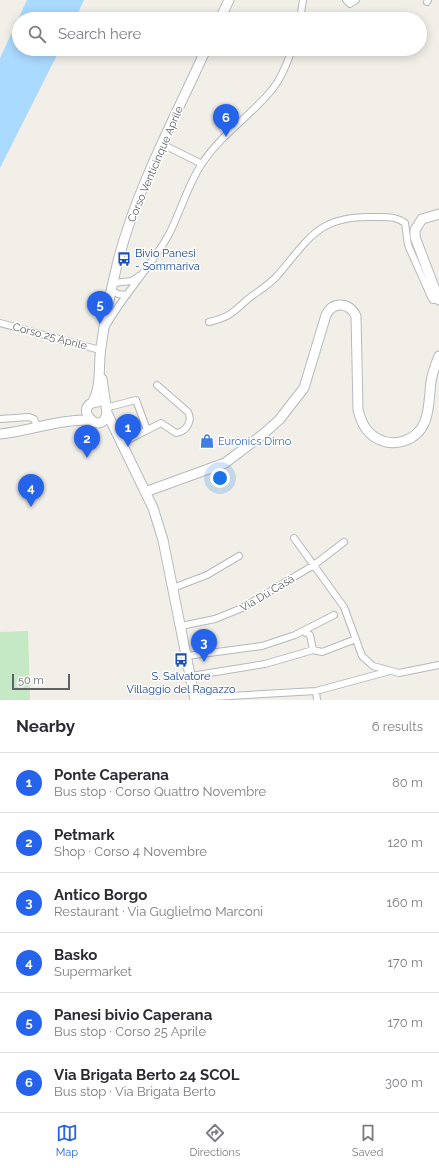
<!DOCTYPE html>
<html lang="en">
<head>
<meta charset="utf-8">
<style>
  :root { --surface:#fff; --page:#f2f2f3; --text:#2b2b33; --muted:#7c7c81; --line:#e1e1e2; --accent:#2563eb }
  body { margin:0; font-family:Raleway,sans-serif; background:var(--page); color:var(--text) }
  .scale { position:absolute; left:12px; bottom:10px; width:58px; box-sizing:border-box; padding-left:4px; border:2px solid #5f6368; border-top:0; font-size:11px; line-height:14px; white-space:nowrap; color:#5f6368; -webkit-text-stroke:3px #fff; paint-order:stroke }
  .you { position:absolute; left:220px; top:478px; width:14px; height:14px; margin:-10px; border:3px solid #fff; border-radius:50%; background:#1a73e8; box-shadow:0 0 0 6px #1a73e833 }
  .badge { display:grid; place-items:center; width:26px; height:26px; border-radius:50%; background:var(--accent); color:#fff; font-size:13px; font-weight:700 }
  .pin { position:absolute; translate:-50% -33px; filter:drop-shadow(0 1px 2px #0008) }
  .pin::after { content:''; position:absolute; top:21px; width:14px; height:12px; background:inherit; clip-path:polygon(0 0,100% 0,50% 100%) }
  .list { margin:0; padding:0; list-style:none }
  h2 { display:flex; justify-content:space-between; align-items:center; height:52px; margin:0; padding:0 16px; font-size:17px }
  h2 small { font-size:13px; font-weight:400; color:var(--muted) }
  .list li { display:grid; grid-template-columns:26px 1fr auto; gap:12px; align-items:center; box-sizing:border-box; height:60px; padding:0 16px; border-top:1px solid var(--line) }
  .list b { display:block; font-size:15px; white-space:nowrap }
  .list p { margin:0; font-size:13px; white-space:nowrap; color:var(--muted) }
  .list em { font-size:13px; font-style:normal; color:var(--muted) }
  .icon { flex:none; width:22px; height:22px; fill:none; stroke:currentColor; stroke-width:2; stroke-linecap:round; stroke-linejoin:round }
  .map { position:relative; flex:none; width:439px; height:700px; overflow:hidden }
  .search { position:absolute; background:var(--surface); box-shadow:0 2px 10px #0003; left:12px; right:12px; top:12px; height:44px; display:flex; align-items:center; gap:10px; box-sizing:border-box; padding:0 14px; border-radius:22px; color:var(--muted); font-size:15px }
  .sheet { height:412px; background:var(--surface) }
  nav { display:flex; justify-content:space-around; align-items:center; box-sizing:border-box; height:56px; border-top:1px solid var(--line); background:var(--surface); font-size:11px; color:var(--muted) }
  nav a { display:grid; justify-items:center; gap:2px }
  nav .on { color:var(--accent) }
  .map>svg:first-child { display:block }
  .green { fill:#c5e8c5 }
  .water { fill:#aadaff }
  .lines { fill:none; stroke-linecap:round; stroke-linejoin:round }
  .street-casing { stroke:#b5b8bc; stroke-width:8 }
  .secondary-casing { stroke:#b6babf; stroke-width:11 }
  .street { stroke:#fff; stroke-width:6 }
  .secondary { stroke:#fff; stroke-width:9 }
  .labels { text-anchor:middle; stroke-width:3; stroke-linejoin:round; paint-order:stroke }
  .street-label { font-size:11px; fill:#5f6368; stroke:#fff }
  .transit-label { font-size:11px; fill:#164399; stroke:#fff; text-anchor:start }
  .shop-label { font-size:11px; fill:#366cbe; stroke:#fff; text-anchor:start }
</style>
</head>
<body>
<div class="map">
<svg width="439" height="700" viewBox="0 0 439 700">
  <rect width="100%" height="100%" fill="#f1efe8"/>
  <path class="green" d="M 28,631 L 30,700 L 0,700 L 0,632 Z"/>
  <path class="water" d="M 27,0 L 84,0 L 75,19 L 19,19 L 19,49 L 60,49 L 0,168 L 0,58 Z"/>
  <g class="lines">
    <defs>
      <path id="street" d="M 346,0 L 350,4 L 356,0
        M 427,2 L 428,0
        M 300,19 L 303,0
        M 162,144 L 202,164
        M 113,283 L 132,281 L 139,276
        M 111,290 L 118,294 L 127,295
        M 209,322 C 230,317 232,313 248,299 C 257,292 269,285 277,276 C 310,238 318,215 375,217 C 386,217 396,216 405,223 L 408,245 L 431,297 L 433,300 L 439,300
        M 0,323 L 100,350
        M 106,326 C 124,294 150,268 168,236 C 181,212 187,185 203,162 C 222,134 249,117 270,92 C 281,80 287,64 292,49
        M 105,408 L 136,400 L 147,430
        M 0,419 L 29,417 L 34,419 L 38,428
        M 120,444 L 161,423 L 176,433 C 186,432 193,421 188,412 L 157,385
        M 294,538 L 344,607 L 362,656 L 373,666 L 399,673 L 439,665
        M 173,588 L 207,575 L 239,556
        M 181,626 L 215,619 L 242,608 L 314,565 L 344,542
        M 303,631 L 310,635 L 313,650
        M 187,656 L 262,646 L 295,635 L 334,615
        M 191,676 L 265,664 L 313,650 L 322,652 L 356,639
        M 316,691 L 317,700
        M 195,698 L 316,691 L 390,671"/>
      <path id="secondary" d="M 220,19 L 229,0
        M 439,214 L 422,219 L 415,230 L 415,237 L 439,300
        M 102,379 L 107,413 L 153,508 L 163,540 L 195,700
        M 98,402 C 70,404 101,440 107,413
        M 92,403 C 102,387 98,366 101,347 C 105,318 111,289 118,261 C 137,187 175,118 206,49
        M 0,434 C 30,431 59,419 90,420
        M 145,492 L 225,463 L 262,435 L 279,420 L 304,388 L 326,315 C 333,301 349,302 356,316 L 358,410 C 362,425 368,436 383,441 C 390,444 397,443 404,441 C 431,432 428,405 431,382 C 432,373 436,364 439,356"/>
    </defs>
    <use href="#street" class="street-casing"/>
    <use href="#secondary" class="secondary-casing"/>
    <use href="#street" class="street"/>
    <use href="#secondary" class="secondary"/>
  </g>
  <defs>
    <symbol id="bus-bare" viewBox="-9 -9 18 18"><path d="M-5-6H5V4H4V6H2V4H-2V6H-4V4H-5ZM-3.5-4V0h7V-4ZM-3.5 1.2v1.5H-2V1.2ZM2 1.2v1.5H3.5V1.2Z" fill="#1a4fb4" stroke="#fff" stroke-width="2.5" paint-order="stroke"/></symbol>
    <symbol id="shop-bare" viewBox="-9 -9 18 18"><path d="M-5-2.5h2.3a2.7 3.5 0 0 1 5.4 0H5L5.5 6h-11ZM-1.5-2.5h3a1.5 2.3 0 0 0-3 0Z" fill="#3f7fe0" stroke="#fff" stroke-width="2.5" paint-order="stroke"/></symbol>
  </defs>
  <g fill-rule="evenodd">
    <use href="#bus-bare" x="114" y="249" width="20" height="20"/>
    <use href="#shop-bare" x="197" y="431" width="20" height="20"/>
    <use href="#bus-bare" x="171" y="650" width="20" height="20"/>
  </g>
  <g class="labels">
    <g class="street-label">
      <text transform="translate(155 164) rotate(-67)" y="4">Corso Venticinque Aprile</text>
      <text transform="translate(50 336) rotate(15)" y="4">Corso 25 Aprile</text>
      <text transform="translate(267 593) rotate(-31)" y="4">Via Dù Casà</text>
    </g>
    <g class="transit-label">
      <text x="135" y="257">Bivio Panesi<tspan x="135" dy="13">- Sommariva</tspan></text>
      <text x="181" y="680" text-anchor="middle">S. Salvatore<tspan x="181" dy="13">Villaggio del Ragazzo</tspan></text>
    </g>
    <g class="shop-label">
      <text x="218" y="445">Euronics Dimo</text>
    </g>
  </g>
</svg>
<div class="scale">50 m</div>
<div class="you"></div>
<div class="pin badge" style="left:128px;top:447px">1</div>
<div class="pin badge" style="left:87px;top:458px">2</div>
<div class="pin badge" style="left:204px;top:662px">3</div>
<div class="pin badge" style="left:31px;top:507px">4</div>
<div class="pin badge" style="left:100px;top:324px">5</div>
<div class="pin badge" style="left:226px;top:137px">6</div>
<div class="search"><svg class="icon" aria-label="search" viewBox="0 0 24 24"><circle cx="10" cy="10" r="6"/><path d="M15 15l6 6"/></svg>Search here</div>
</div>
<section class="sheet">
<h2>Nearby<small>6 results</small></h2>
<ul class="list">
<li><span class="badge">1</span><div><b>Ponte Caperana</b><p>Bus stop · Corso Quattro Novembre</p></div><em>80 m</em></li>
<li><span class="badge">2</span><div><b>Petmark</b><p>Shop · Corso 4 Novembre</p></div><em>120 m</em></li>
<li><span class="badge">3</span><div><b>Antico Borgo</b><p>Restaurant · Via Guglielmo Marconi</p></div><em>160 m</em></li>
<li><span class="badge">4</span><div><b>Basko</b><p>Supermarket</p></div><em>170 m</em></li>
<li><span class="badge">5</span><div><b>Panesi bivio Caperana</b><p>Bus stop · Corso 25 Aprile</p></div><em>170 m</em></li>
<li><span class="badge">6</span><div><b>Via Brigata Berto 24 SCOL</b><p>Bus stop · Via Brigata Berto</p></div><em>300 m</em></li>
</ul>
</section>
<nav>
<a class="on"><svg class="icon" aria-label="map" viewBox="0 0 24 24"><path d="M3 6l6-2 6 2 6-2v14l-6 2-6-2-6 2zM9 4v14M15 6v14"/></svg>Map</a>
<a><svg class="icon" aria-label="directions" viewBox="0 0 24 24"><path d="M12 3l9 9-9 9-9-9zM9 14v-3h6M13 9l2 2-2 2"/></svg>Directions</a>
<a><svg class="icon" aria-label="saved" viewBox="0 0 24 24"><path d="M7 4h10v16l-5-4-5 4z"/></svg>Saved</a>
</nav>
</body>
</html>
